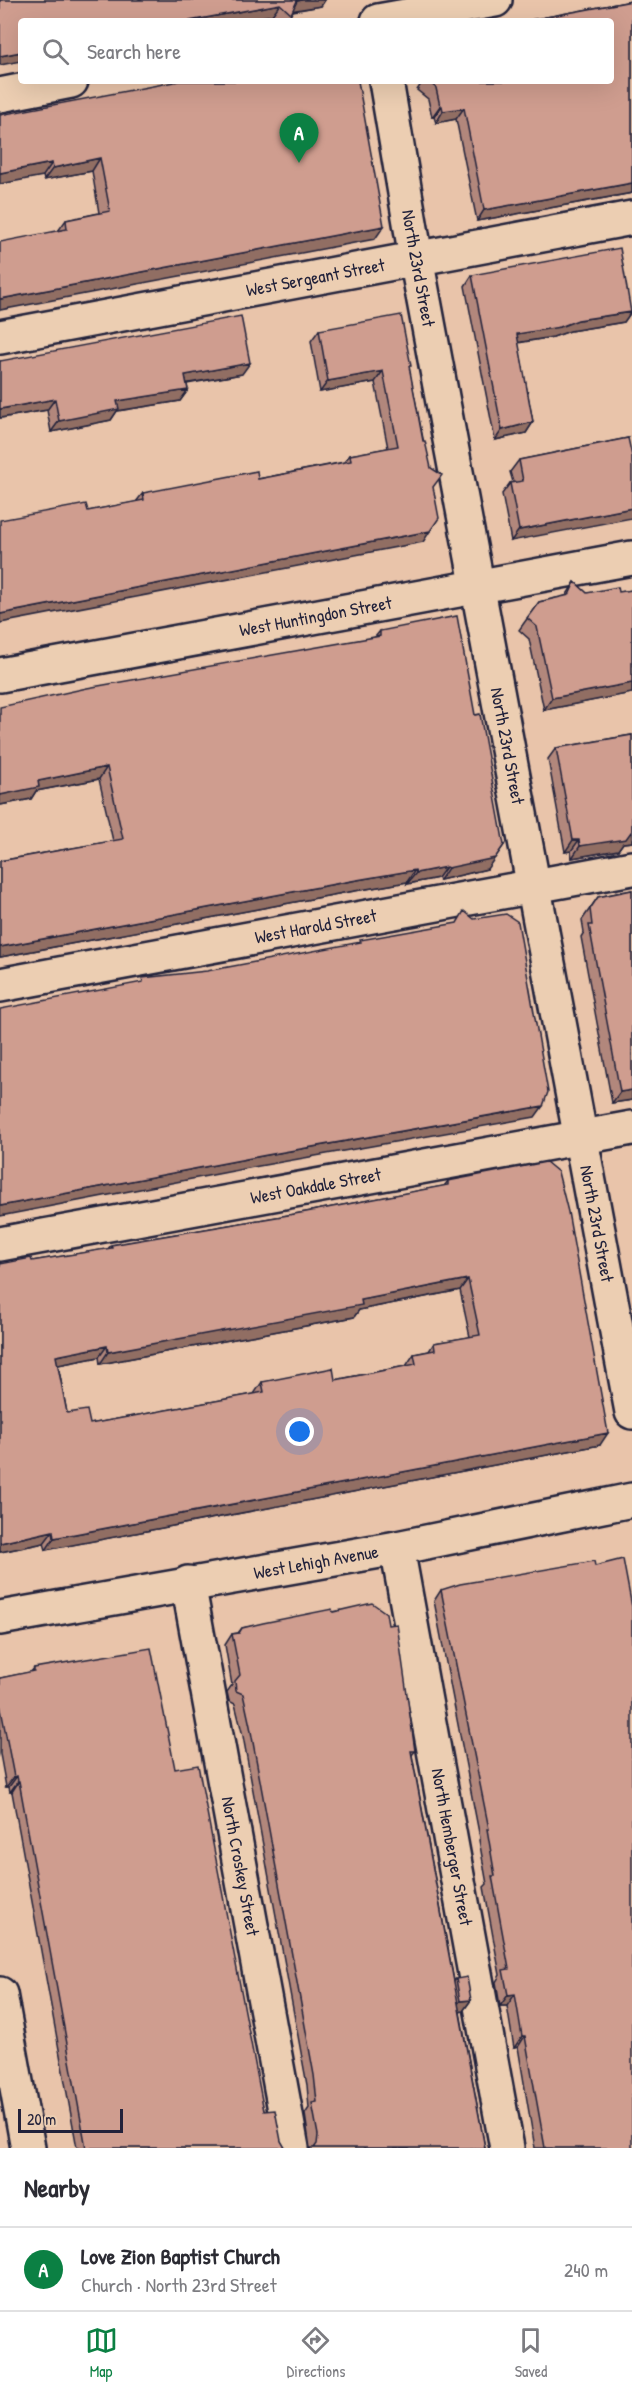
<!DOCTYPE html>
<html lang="en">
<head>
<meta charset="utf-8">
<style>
  :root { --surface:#fff; --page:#f7f7f7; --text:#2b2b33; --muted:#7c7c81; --line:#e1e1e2; --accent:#0b8043 }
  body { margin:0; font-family:"Patrick Hand",sans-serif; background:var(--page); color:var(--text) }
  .scale { position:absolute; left:18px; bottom:15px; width:105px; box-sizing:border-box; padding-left:6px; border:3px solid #22223b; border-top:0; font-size:16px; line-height:21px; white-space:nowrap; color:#22223b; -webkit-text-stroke:4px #ecceb2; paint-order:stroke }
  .you { position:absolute; left:300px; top:1432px; width:21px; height:21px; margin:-15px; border:4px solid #fff; border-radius:50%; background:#1a73e8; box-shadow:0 0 0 9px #1a73e833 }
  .badge { display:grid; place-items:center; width:39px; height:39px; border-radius:50%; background:var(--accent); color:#fff; font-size:20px; font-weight:700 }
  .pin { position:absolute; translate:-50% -50px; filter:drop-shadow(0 2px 3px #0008) }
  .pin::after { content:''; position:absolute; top:32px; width:21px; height:18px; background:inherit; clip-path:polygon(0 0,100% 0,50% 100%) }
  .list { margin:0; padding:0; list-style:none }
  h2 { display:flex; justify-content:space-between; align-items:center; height:78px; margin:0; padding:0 24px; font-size:26px }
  h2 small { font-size:20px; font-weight:400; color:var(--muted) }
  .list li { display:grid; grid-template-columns:39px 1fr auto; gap:18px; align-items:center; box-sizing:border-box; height:84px; padding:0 24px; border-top:2px solid var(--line) }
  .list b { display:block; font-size:22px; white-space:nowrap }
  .list p { margin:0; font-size:20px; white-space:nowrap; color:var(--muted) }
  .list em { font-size:20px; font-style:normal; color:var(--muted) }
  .icon { flex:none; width:33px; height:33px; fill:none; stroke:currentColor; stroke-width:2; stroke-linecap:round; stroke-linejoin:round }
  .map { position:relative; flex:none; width:632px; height:2148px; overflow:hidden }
  .search { position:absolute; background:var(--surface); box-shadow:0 6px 24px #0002; left:18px; right:18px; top:18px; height:66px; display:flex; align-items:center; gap:15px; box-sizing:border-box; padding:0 21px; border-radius:6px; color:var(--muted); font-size:22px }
  .sheet { height:162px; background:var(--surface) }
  nav { display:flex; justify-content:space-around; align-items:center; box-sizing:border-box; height:84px; border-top:2px solid var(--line); background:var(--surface); font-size:16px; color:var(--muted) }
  nav a { display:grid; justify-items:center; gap:3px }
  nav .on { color:var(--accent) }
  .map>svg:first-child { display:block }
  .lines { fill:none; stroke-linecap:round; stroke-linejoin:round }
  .minor-casing { stroke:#22223b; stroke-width:38 }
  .primary-casing { stroke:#22223b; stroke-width:38 }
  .minor { stroke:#ecceb2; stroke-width:33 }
  .primary { stroke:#ecceb2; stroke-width:33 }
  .wall { fill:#b2877b; stroke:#22223b; stroke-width:1.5; fill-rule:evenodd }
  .shaded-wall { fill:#916e64; stroke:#22223b; stroke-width:1.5 }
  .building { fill:#cf9d8f; stroke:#22223b; stroke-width:1.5; fill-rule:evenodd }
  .labels { text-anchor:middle; stroke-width:4.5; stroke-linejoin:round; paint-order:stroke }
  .street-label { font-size:18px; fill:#22223b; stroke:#ecceb2 }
</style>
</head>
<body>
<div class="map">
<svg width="632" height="2148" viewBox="0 0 632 2148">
  <rect width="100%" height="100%" fill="#e9c4aa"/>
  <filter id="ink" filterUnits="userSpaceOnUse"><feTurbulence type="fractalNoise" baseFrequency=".0167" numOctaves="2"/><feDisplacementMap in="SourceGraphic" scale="12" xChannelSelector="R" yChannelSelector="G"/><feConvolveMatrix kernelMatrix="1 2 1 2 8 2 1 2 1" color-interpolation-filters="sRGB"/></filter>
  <g filter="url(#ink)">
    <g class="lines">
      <defs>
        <g id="minor">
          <path d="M 378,21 L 495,0"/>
          <path id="s1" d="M 386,81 L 416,258 L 632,1412"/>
          <path d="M 0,95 L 71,81"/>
          <path id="s2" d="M 0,337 L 632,218"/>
          <path id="s3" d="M 0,675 L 632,558"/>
          <path id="s4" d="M 0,985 L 632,868"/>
          <path id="s5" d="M 0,1244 L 632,1128"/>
          <path id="s6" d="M 397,1548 L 507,2148"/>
          <path id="s7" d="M 188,1583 L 292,2148"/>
          <path d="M 0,1994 L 28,2148"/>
        </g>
        <g id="primary">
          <path id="s8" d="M 0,1618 L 397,1548 L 632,1500"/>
        </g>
      </defs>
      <use href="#minor" class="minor-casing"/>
      <use href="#primary" class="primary-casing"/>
      <use href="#minor" class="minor"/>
      <use href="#primary" class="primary"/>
    </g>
    <path class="wall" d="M 0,0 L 325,0 L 321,6 L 293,11 L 286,21 L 280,21 L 272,15 L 238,21 L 21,21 Z
      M 632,1 L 632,193 L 477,221 L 456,119 L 436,123 L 434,117 L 432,117 L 428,99 L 417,90 L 423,81 L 611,81 L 611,21 L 525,21 Z
      M 0,115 L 375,239 L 58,231 L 66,220 L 99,213 L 92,171 L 44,180 L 43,176 Z
      M 472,275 L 631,312 L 624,322 L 570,331 L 553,337 L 518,343 L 533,422 L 526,433 L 495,440 L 465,286 Z
      M 319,330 L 409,369 L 433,488 L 423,542 L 88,511 L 136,502 L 143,493 L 258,479 L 344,462 L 350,455 L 388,448 L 375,382 L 320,392 L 311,341 Z
      M 0,361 L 242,374 L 187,384 L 188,390 L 180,401 L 117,411 L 111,420 L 51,432 L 47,410 L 0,418 Z
      M 628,438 L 511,541 L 502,494 L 510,483 L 513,482 L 510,472 L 519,460 Z
      M 575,582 L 587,593 L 619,592 L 632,590 L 632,693 L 544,710 L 529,639 L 519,630 L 539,602 L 566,596 Z
      M 380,631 L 487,869 L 440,880 L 438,878 L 407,884 L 407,882 L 343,893 L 0,957 L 0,861 L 113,841 L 99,779 L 36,791 L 31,799 L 0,805 L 375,637 Z
      M 632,735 L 632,842 L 623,843 L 618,850 L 572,858 L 571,851 L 565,852 L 548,759 L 556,748 Z
      M 632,890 L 632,1100 L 612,1103 L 581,937 L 584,932 L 582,920 L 598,897 Z
      M 448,1181 L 600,1445 L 46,1550 L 44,1543 L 0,1552 L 0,1264 L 32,1261 L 108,1249 L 111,1245 L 306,1212 L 444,1186 ZM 460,1290 L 470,1337 L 434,1343 L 429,1351 L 414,1354 L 406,1366 L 335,1380 L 262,1382 L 254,1394 L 90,1424 L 67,1413 L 58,1365 L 99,1357 L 100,1364 L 354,1317 L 359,1310 Z
      M 441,1590 L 632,2148 L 535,2148 L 518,2047 L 514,2048 L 507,2006 L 500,2006 L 496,1982 L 500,1975 L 484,1887 L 487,1884 L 479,1840 L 480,1838 L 434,1601 Z
      M 333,1612 L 415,1751 L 412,1755 L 454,1981 L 456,1979 L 471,2000 L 463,2011 L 460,2012 L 485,2148 L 310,2148 L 305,2114 L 309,2108 L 307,2085 L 243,1736 L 235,1704 L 229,1701 L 227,1692 L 232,1685 L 225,1645 L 232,1634 L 238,1633 L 242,1628 Z
      M 34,1668 L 175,1769 L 264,2111 L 285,2148 L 77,2148 L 12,1792 L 10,1792 L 9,1787 L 6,1787 L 0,1754 L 0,1678 L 31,1672 Z"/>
    <path class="shaded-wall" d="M 302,0 L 325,0 L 321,6 L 290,11 L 297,1 Z
      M 280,4 L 272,15 L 238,21 L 189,21 Z
      M 21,52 L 21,61 L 0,65 L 0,56 Z
      M 440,106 L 442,106 L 434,117 L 432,117 Z
      M 464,108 L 456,119 L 436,123 L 443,111 Z
      M 100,158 L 92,171 L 44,180 L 53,168 Z
      M 52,163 L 43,176 L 0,184 L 0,173 Z
      M 632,183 L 632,193 L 477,221 L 484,210 Z
      M 384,226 L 375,239 L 0,310 L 0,299 Z
      M 631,312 L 624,322 L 570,331 L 553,337 L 509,344 L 517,334 L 578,320 Z
      M 250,363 L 242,374 L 177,385 L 185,375 Z
      M 383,371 L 375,382 L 320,392 L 328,381 Z
      M 188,390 L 180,401 L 117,411 L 111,420 L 51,432 L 59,421 L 117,401 Z
      M 55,399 L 47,410 L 0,418 L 0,409 Z
      M 533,422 L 526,433 L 495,440 L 502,430 Z
      M 632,508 L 632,518 L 511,541 L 519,530 Z
      M 430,531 L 423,542 L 0,623 L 0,614 Z
      M 632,683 L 632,693 L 544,710 L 552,698 Z
      M 107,767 L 99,779 L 36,791 L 31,799 L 0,805 L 0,795 L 38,781 Z
      M 632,832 L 632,842 L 623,843 L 618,850 L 572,858 L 580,846 Z
      M 573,840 L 579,840 L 571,851 L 565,852 Z
      M 504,845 L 487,869 L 440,880 L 448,868 Z
      M 446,867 L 438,878 L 407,884 L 416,873 Z
      M 415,870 L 407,882 L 343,893 L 0,957 L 0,947 L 351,881 Z
      M 632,1090 L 632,1100 L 612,1103 L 620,1092 Z
      M 543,1106 L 535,1117 L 259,1166 L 0,1216 L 0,1206 L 267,1155 Z
      M 468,1279 L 460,1290 L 359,1310 L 354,1317 L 100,1364 L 108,1352 L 361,1300 Z
      M 107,1346 L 99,1357 L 48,1367 L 56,1356 Z
      M 608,1433 L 600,1445 L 46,1550 L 54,1538 Z
      M 53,1531 L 44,1543 L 0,1552 L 0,1543 Z
      M 17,1776 L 9,1787 L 6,1787 L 14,1777 Z
      M 18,1781 L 19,1781 L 12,1792 L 10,1792 Z
      M 515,1994 L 507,2006 L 500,2006 L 508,1995 Z
      M 471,2000 L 463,2011 L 451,2013 L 460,2001 Z
      M 522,2036 L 525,2036 L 518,2047 L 514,2048 Z"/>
    <path class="building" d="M 0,0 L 302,0 L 297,1 L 291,14 L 280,4 L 189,21 L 21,21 L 21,52 L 0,56 Z
      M 632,1 L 632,183 L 484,210 L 464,108 L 443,111 L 442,106 L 440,106 L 436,88 L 428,81 L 611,81 L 611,21 L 525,21 Z
      M 179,81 L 358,81 L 384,226 L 0,299 L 0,242 L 67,229 L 66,220 L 110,211 L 100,158 L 53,168 L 52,163 L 0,173 L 0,115 Z
      M 620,248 L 631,312 L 578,320 L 560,327 L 517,334 L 533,422 L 502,430 L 472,275 Z
      M 401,315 L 411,366 L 409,366 L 423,441 L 425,441 L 431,468 L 442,475 L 433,487 L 439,518 L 430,531 L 0,614 L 0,520 L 86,504 L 88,511 L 144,500 L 143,493 L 257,471 L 258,479 L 351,461 L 350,455 L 398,446 L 383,371 L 328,381 L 319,330 Z
      M 241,316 L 250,363 L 185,375 L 188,390 L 117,401 L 119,409 L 59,421 L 55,399 L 0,409 L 0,361 Z
      M 628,438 L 632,456 L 632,508 L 519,530 L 510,483 L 523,481 L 519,460 Z
      M 575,582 L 587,593 L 618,587 L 619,592 L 632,590 L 632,683 L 552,698 L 537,627 L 527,618 L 539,602 L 569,595 Z
      M 457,616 L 475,715 L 480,714 L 504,845 L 495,858 L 448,868 L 446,867 L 416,873 L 415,870 L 351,881 L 0,947 L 0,861 L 123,839 L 107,767 L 38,781 L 39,787 L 0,795 L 0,707 L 87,688 L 380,636 L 380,631 Z
      M 632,735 L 632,832 L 631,832 L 626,839 L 580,846 L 579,840 L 573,840 L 556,748 Z
      M 632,890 L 632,1090 L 620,1092 L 589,925 L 592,925 L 590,909 L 598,897 Z
      M 464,911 L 474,919 L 506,914 L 518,922 L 548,1092 L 543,1106 L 267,1155 L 0,1206 L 0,1009 L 143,982 L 142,978 L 207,971 L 361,942 L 360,940 L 457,923 Z
      M 546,1162 L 558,1172 L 568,1212 L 608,1433 L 54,1538 L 53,1531 L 0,1543 L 0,1264 L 31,1258 L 32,1261 L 112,1248 L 111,1245 L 306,1212 L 448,1185 L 448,1181 ZM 468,1279 L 480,1335 L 434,1343 L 435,1350 L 414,1354 L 416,1364 L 335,1380 L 333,1368 L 262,1382 L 264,1392 L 90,1424 L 87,1410 L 67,1413 L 56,1356 L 107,1346 L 108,1352 L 362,1305 L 361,1300 Z
      M 623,1559 L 632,1607 L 632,2148 L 545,2148 L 525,2036 L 522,2036 L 515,1994 L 508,1995 L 503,1970 L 509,1969 L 492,1876 L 495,1876 L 487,1829 L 489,1829 L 441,1590 L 460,1584 L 594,1561 L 595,1566 Z
      M 372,1603 L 386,1613 L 388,1625 L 397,1624 L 415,1751 L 411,1751 L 485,2148 L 314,2148 L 317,2144 L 318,2135 L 312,2103 L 317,2102 L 314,2075 L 250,1726 L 243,1694 L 236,1691 L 235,1681 L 240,1675 L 232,1634 L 239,1633 L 242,1628 L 263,1623 L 332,1609 L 333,1612 Z
      M 151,1648 L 175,1769 L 198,1765 L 264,2111 L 275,2110 L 281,2141 L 285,2148 L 86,2148 L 19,1781 L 18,1781 L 17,1776 L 14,1777 L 0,1704 L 0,1678 L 34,1671 L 34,1668 Z
      M 467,1977 L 471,2000 L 460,2001 L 456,1979 Z"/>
  </g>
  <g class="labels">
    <g class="street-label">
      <text dy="6" stroke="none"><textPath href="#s1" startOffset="190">North 23rd Street</textPath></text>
      <text dy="6" stroke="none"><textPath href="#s2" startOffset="321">West Sergeant Street</textPath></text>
      <text dy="6" stroke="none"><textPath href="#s3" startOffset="321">West Huntingdon Street</textPath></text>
      <text dy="6" stroke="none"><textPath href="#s1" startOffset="676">North 23rd Street</textPath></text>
      <text dy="6" stroke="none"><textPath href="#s4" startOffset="321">West Harold Street</textPath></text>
      <text dy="6" stroke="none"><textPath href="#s5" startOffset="321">West Oakdale Street</textPath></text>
      <text dy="6" stroke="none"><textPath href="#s1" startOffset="1162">North 23rd Street</textPath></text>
      <text dy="6" stroke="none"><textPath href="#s8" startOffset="321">West Lehigh Avenue</textPath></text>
      <text dy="6" stroke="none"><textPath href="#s6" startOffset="304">North Hemberger Street</textPath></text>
      <text dy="6" stroke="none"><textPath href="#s7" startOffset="288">North Croskey Street</textPath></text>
    </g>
  </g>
</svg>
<div class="scale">20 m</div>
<div class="you"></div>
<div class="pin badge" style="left:299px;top:163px">A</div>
<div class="search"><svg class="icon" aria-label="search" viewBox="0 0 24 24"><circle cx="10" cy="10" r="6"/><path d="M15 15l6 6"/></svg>Search here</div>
</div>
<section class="sheet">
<h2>Nearby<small></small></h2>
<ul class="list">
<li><span class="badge">A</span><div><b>Love Zion Baptist Church</b><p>Church · North 23rd Street</p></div><em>240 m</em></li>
</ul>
</section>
<nav>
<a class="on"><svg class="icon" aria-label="map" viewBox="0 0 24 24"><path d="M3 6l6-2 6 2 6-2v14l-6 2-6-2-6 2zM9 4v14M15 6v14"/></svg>Map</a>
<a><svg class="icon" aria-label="directions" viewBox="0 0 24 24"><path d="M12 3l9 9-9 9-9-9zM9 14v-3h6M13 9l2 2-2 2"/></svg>Directions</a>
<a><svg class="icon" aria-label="saved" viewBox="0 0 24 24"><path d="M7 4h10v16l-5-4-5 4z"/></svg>Saved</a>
</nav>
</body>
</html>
